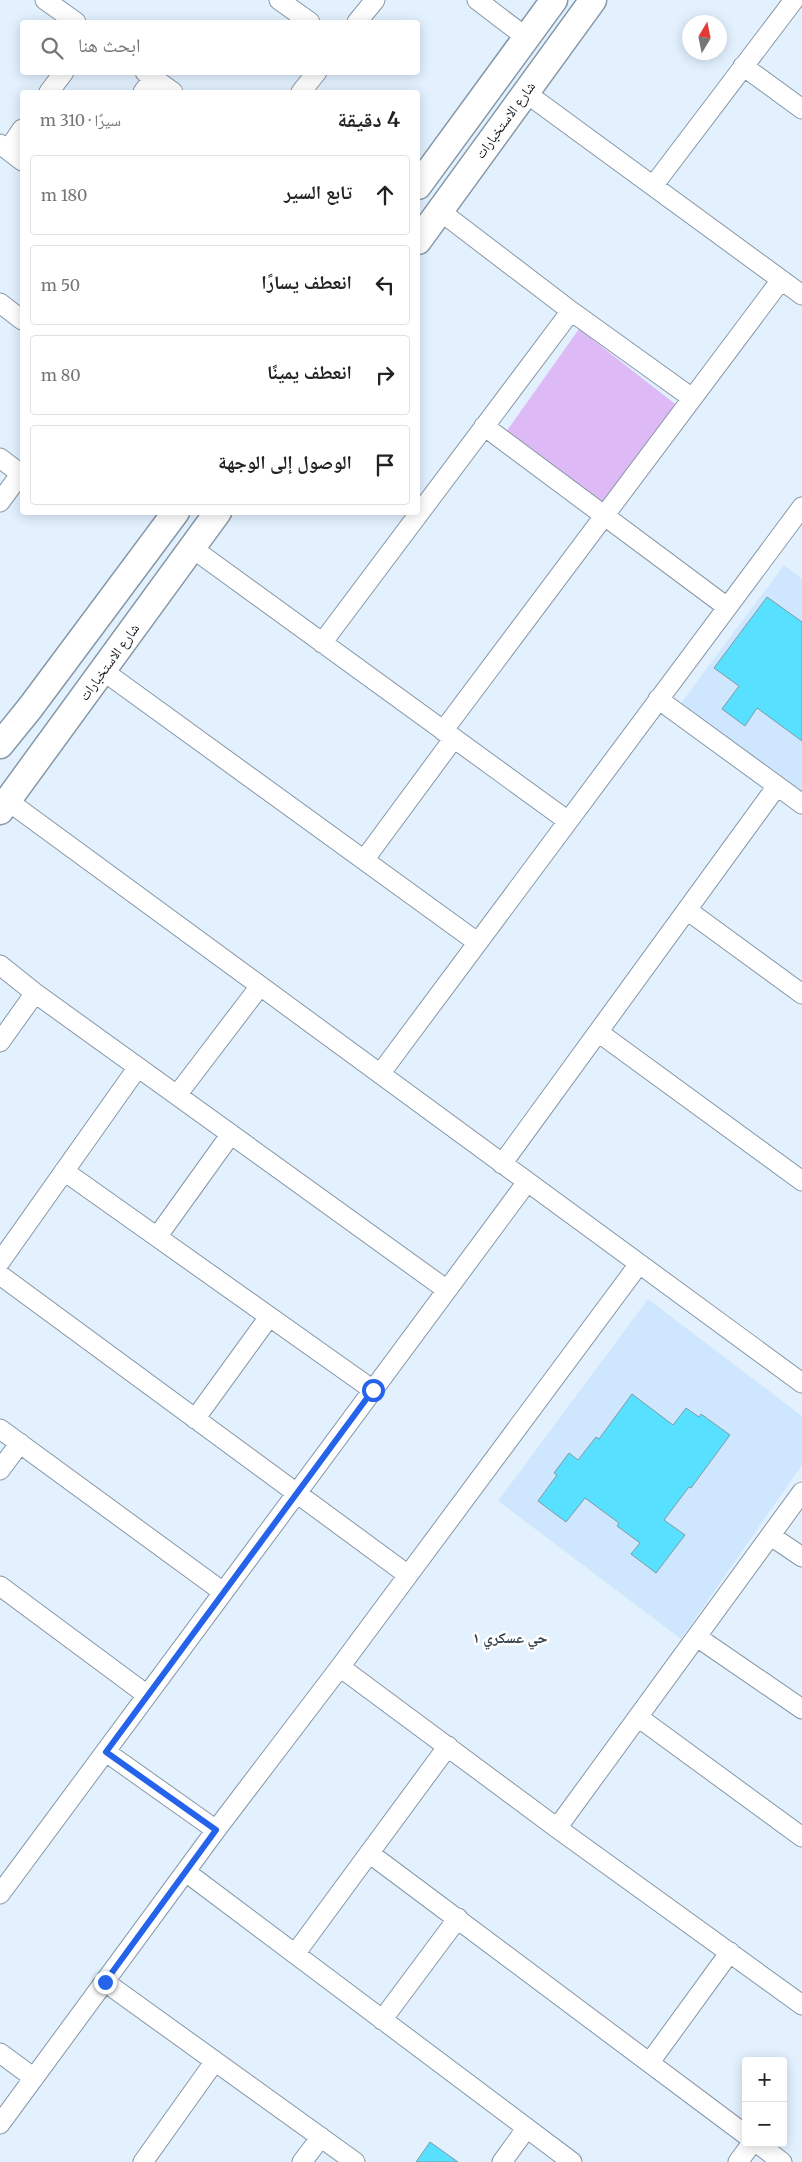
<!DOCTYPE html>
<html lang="ar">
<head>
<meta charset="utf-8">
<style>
  :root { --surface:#fff; --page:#f6f6f6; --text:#222; --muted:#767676; --line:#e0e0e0 }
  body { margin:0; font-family:Merriweather,"Noto Naskh Arabic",serif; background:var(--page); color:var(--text); direction:rtl }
  .controls { position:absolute; right:15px; bottom:15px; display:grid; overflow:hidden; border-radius:5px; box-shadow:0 2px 12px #0003 }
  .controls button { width:45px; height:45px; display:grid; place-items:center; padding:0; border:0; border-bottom:1px solid var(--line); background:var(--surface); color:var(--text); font:25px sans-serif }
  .compass { position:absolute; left:682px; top:15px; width:45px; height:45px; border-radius:50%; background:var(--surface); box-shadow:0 2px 12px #0003; rotate:10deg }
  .stop { position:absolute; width:15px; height:15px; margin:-11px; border:4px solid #2563eb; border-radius:50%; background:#fff }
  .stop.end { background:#2563eb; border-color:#fff; box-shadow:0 1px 5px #0008 }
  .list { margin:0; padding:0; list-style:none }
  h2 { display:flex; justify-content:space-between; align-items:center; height:65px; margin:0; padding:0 20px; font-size:21px }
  h2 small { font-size:16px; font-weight:400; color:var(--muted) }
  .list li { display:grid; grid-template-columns:32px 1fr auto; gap:15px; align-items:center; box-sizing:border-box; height:80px; margin:0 10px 10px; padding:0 10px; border:1px solid var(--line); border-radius:5px }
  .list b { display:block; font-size:19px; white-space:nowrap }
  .list em { font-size:16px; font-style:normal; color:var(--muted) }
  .icon { flex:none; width:28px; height:28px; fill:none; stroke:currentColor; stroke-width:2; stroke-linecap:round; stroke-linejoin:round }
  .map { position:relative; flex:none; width:802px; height:2162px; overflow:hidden; direction:ltr }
  .search { position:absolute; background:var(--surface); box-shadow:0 2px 12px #0003; left:20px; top:20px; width:400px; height:55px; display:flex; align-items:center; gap:12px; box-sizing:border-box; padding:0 18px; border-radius:5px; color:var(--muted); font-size:19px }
  .panel { position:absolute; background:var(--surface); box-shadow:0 2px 12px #0003; left:20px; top:90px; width:400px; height:425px; border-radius:5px; direction:rtl }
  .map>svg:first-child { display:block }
  .built { fill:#cfe7fe }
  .green { fill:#ddbaf6 }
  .building { fill:#57e0ff; stroke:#809aa1 }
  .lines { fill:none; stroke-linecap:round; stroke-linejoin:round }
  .minor-casing { stroke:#8697a7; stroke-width:21 }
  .secondary-casing { stroke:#8697a7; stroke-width:29 }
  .minor { stroke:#fff; stroke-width:19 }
  .secondary { stroke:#fff; stroke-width:26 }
  .route { stroke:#2563eb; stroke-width:6 }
  .labels { text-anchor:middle; stroke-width:5; stroke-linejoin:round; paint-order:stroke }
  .street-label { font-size:14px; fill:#0d1318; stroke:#fff }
  .neighbourhood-label { font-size:15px; font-weight:bold; fill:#344250; stroke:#fff }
</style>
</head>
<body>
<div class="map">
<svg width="802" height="2162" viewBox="0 0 802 2162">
  <rect width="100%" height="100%" fill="#e3f1ff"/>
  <path class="built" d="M 784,565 L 802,579 L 802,794 L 681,703 Z
    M 648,1299 L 802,1416 L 802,1465 L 681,1639 L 498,1501 Z"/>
  <path class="green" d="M 579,329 L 679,407 L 608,508 L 506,432 Z"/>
  <path class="building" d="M 767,597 L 802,622 L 802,741 L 757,708 L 745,726 L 722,709 L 739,686 L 714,668 Z
    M 632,1394 L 673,1425 L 686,1408 L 699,1417 L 701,1414 L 730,1435 L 691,1488 L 689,1487 L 664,1520 L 685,1535 L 656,1573 L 631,1554 L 640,1543 L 617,1526 L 619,1523 L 585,1498 L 566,1522 L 538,1501 L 557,1475 L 554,1473 L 569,1453 L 578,1460 L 596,1437 L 599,1439 Z
    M 430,2142 L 458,2162 L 416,2162 Z"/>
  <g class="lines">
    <defs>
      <path id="minor" d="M 45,0 L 76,22
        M 279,0 L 310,22
        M 477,0 L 527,38
        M 357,22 L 375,0
        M 743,66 L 802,109
        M 145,72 L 173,92
        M 49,92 L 64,72
        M 143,92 L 153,78
        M 301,92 L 317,72
        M 526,93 L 802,295
        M 0,144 L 22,161
        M 8,150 L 22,129
        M 653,186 L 794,0
        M 440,211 L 571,311 L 692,398
        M 0,303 L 22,320
        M 484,426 L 727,607
        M 0,458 L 21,474
        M 0,502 L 22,472
        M 192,548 L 568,821
        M 322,643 L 571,311
        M 102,670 L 477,942
        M 658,699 L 802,804
        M 443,731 L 781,280
        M 8,801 L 802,1383
        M 364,860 L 454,738
        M 687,910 L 802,994
        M 0,965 L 35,993 L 447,1290
        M 598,1032 L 802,1181
        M 0,1042 L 35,993
        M 380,1074 L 802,507
        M 177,1095 L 260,986
        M 502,1164 L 777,786
        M 64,1171 L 373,1390
        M 157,1237 L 231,1134
        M 0,1262 L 138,1067
        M 0,1275 L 408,1575
        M 195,1419 L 269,1317
        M 0,1429 L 223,1592
        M 0,1470 L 20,1443
        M 771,1536 L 802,1557
        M 0,1586 L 147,1695
        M 697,1637 L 802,1709
        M 340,1667 L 557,1828 L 802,2005
        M 638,1717 L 802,1837
        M 106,1752 L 216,1830
        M 557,1828 L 802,1492
        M 369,1853 L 746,2135
        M 186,1872 L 572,2162
        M 0,1894 L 527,1182
        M 295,1954 L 448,1746
        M 105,1982 L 355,2162
        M 382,2020 L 458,1918
        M 0,2053 L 34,2078
        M 650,2062 L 730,1952
        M 0,2124 L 216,1830 L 340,1667 L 639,1264
        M 757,2143 L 782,2162
        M 143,2162 L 215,2061
        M 302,2162 L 321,2137
        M 502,2162 L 526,2129
        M 738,2162 L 752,2143"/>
      <path id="secondary" d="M 418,186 L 554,0
        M 418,241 L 593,0
        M 0,745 L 30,708 L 176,512
        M 0,811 L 218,512"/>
    </defs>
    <use href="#minor" class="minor-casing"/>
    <use href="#secondary" class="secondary-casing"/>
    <use href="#minor" class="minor"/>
    <use href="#secondary" class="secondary"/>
  </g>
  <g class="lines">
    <path class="route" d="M 105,1982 L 216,1830 L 106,1752 L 373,1390"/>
  </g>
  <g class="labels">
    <g class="street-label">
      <text transform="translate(505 120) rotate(-54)" y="5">شارع الاستخبارات</text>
      <text transform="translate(109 662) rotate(-54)" y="5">شارع الاستخبارات</text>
    </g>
    <g class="neighbourhood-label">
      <text x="510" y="1643">حي عسكري ١</text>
    </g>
  </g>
</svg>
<div class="controls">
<button>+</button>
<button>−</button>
</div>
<svg class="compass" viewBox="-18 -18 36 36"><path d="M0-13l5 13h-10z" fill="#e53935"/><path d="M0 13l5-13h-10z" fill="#767676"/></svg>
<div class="stop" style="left:373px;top:1390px"></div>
<div class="stop end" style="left:105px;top:1982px"></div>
<div class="search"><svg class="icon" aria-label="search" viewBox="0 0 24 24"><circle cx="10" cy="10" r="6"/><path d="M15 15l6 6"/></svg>ابحث هنا</div>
<section class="panel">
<h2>4 دقيقة<small>سيرًا · 310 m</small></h2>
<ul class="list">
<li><svg class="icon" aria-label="ahead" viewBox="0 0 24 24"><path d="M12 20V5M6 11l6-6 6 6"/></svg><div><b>تابع السير</b></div><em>180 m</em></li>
<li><svg class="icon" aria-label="left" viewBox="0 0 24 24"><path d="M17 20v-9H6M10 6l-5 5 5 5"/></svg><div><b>انعطف يسارًا</b></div><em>50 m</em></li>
<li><svg class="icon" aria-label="right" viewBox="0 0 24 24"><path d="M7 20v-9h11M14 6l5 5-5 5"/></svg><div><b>انعطف يمينًا</b></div><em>80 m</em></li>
<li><svg class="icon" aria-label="arrive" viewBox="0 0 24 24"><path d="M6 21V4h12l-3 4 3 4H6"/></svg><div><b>الوصول إلى الوجهة</b></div></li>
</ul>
</section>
</div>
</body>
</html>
